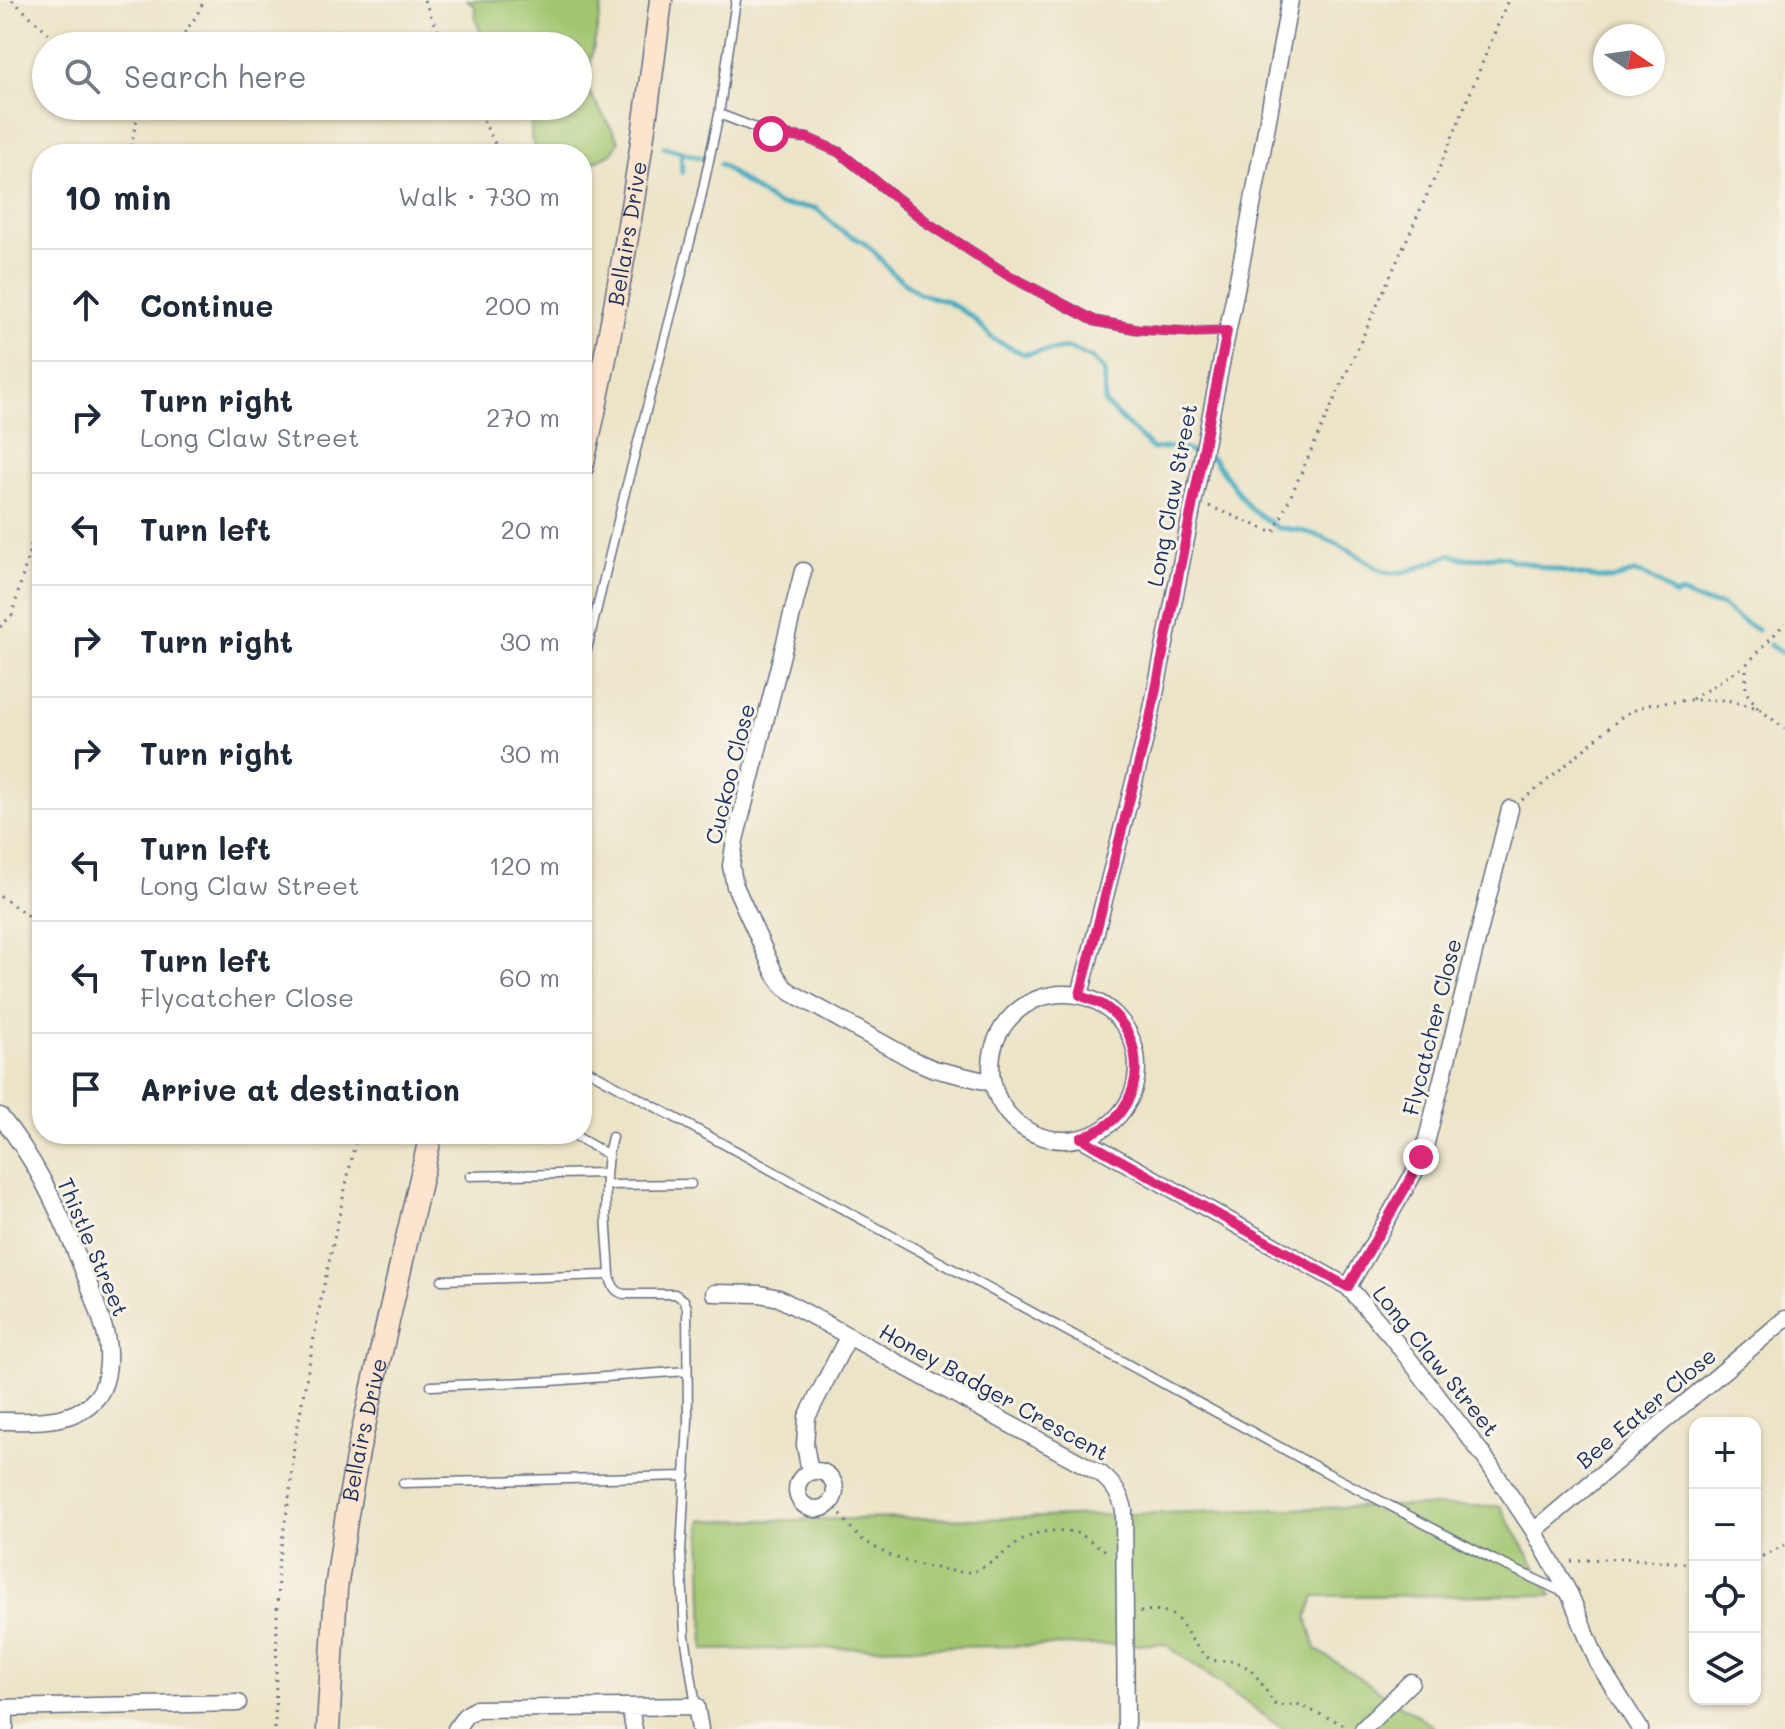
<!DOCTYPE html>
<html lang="en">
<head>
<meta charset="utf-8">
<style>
  :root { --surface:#fff; --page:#f6f6f7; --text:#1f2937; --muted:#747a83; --line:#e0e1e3 }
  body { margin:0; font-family:Mali,sans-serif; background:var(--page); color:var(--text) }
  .controls { position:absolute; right:24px; bottom:24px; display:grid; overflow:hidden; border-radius:16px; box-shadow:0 2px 6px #0004 }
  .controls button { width:72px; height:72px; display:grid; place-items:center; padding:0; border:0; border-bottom:2px solid var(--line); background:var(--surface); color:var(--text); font:40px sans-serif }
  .compass { position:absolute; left:1593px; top:24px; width:72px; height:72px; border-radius:50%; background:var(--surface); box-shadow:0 2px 6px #0004; rotate:103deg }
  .stop { position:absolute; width:24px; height:24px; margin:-18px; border:6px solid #db2777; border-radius:50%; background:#fff }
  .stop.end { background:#db2777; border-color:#fff; box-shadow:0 2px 8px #0008 }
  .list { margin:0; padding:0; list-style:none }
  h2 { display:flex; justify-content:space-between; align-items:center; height:104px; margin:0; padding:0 32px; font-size:34px }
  h2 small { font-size:26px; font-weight:400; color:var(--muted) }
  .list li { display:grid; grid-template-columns:52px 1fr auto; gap:24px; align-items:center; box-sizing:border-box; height:112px; padding:0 32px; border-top:2px solid var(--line) }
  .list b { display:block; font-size:30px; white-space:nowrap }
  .list p { margin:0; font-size:26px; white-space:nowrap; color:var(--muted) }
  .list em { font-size:26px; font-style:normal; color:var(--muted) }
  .icon { flex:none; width:44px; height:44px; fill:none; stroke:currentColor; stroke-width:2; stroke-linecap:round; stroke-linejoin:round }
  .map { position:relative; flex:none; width:1785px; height:1729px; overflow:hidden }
  .search { position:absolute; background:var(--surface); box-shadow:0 2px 6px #0004; left:32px; top:32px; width:560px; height:88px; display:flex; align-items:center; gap:20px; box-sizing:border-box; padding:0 28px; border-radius:44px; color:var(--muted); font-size:30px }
  .panel { position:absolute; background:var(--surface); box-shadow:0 2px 6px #0004; left:32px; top:144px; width:560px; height:1000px; border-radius:32px }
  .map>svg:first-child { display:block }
  .green { fill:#a2c670; stroke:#5e7a67; stroke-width:2 }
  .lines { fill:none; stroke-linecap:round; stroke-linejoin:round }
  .stream { stroke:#42abc1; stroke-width:5 }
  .lane-casing { stroke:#646e83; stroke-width:11 }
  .street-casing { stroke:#646e83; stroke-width:19 }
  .secondary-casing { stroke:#646e83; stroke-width:25 }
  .path { stroke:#646e83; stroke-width:3; stroke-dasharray:2 6; stroke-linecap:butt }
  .lane { stroke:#fff; stroke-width:8 }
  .street { stroke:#fff; stroke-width:16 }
  .secondary { stroke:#fbe5cf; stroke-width:22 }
  .route { stroke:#db2777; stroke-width:10 }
  .labels { text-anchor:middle; stroke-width:6; stroke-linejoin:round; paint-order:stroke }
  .street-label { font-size:22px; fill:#1b2f5e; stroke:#f7f3e8 }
</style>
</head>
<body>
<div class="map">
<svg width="1785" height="1729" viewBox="0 0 1785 1729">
  <rect width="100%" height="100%" fill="#f7f3e8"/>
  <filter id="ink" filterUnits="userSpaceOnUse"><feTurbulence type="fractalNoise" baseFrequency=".0125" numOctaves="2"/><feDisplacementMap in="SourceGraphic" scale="16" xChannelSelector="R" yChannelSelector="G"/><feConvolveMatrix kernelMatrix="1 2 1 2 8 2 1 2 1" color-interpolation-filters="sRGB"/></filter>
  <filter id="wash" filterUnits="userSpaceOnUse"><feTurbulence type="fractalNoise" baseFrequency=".006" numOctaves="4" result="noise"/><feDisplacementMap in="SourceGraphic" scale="32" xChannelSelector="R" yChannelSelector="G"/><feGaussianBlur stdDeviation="1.8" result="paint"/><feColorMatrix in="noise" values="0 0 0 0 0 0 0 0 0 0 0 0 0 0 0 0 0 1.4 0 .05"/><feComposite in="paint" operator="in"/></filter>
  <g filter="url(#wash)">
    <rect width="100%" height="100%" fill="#ece4c7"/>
    <path class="green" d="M 467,0 L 603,0 L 591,60 L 588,90 L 619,141 L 612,153 L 582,168 L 582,154 L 539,154 L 531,139 L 531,122 L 523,106 L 578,106 L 578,46 L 491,46 C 479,34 474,22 475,6 Z
      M 1380,1506 L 1500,1506 L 1552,1595 L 1315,1596 L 1307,1617 L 1316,1649 L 1437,1729 L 1283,1729 L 1165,1644 L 704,1650 L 701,1520 C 795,1522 888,1516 982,1519 Z"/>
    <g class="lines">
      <path class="stream" d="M 664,147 L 706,159
        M 681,152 L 682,173
        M 720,164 L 749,186 L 778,205 L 816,208 L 840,230 L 861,241 L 874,251 L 893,274 L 920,294 L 946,301 L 971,316 L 993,339 L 1024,354 L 1068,348 L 1091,358 L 1104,370 L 1105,404 L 1153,449 L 1176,447 L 1213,459 L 1250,508 L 1275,526
        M 1278,528 C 1308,529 1334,540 1359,556 C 1367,561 1377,570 1386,572 C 1403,577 1435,561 1451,554 C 1472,566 1494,549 1512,560 C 1543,566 1581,578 1612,579 C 1621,579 1628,572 1637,573 C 1651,575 1664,587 1675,596 L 1681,593 L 1701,602 L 1722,605 C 1732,617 1744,621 1757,630
        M 1770,645 L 1785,655"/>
    </g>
  </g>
  <g filter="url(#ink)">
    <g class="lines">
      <defs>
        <path id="lane" d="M 736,0 L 719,114 L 771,134 L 807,138 L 839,152 L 929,224 L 1008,275 L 1095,321 L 1137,329 L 1191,332 L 1227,331
          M 582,670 L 625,492 L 699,207 L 719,114
          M 582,1067 L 1331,1475 L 1494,1560 L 1565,1593
          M 572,1134 L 607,1154
          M 612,1137 C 600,1180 608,1231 610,1275 C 611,1284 615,1292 624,1294 L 675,1294 L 684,1300 L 687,1308 L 688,1420 L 681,1552 L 685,1636 L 696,1706
          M 470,1176 L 605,1173
          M 606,1185 L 691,1184
          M 442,1280 L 610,1275
          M 431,1386 L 551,1381 L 687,1371
          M 403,1483 L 686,1476"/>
        <path id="street" d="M 803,571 L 735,840 L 731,866 L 735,886 L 774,972 L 784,987 L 792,993 L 913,1060 L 934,1069 L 993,1083
          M991 1067a73 73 0 1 1 146 0a73 73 0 1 1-146 0Z
          M 1080,995 L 1150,719 L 1245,244 L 1290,0
          M 0,1116 C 34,1157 57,1206 77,1255 C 88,1281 99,1309 106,1336 C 110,1354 109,1381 98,1396 C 75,1425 33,1421 0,1421
          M 1081,1138 L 1348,1287 L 1391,1336 L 1483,1455 L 1534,1531 L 1570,1595 L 1598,1663 L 1640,1729
          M 1348,1287 L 1414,1173 L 1425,1147 L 1510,809
          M 714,1293 L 760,1294 L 779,1298 L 1101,1474 C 1113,1484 1121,1495 1124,1510 L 1126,1729
          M797 1490a19 19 0 1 1 38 0a19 19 0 1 1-38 0Z
          M 810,1472 L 805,1445 L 807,1417 L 848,1337
          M 1534,1531 L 1785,1319
          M 0,1708 L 238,1703
          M 5,1708 L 5,1729
          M 630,1708 L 634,1729
          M 456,1729 L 465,1716 L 476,1709 L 696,1706 L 700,1729
          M 1363,1729 L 1411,1682"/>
        <g id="secondary">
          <path id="s1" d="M 582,467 C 617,313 642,156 661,0"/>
          <path id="s2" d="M 328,1729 L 336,1589 L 347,1514 L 358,1452 L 431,1134"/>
        </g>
      </defs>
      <use href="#lane" class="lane-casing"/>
      <use href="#street" class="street-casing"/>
      <use href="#secondary" class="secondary-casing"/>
      <path class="path" d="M 12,0 L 63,46
        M 424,0 L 445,46
        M 175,46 L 197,15 L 204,0
        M 476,106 L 500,154
        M 129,154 L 138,114 L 130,106
        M 1209,506 L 1274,533 L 1445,155 L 1508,0
        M 0,627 L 12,615 L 42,505
        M 1692,699 L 1746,665
        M 1758,708 L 1746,692 L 1746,665 L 1785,623
        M 1522,800 L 1542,785 L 1624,715 L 1646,705 L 1690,700 L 1727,700 L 1758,708 L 1785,729
        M 0,896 L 30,917 L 42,916
        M 831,1502 C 840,1513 848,1525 858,1536 C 862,1540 868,1543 873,1546 C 897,1561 915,1564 942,1569 C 954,1571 968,1575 979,1569 C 1012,1553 1023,1527 1066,1531 C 1084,1532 1095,1546 1110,1553
        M 1755,1560 L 1785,1545
        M 1571,1561 L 1623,1558 L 1695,1564
        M 1140,1612 C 1186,1603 1180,1635 1207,1657 C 1216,1664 1221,1659 1231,1661 C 1252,1663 1264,1687 1274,1704 L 1286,1706 L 1297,1704 L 1347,1726
        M 275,1729 L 278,1565 L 290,1492 L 294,1446 L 322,1294 L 357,1134"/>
      <use href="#lane" class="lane"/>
      <use href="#street" class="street"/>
      <use href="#secondary" class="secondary"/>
    </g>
  </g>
  <g class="lines" filter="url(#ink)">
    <path class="route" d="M 771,134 L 807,138 L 839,152 L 929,224 L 1008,275 L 1095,321 L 1137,329 L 1191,332 L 1227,331 L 1150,719 L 1080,995 C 1087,999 1096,1001 1103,1005 C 1138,1028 1146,1077 1122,1110 C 1112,1125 1097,1131 1081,1138 L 1348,1287 L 1414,1173 L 1421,1157"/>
  </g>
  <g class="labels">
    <g class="street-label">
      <text dy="8" stroke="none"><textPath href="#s1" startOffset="238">Bellairs Drive</textPath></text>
      <text transform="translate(1172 495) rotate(-79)" y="8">Long Claw Street</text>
      <text transform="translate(730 774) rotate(-76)" y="8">Cuckoo Close</text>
      <text transform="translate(1432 1027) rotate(-76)" y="8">Flycatcher Close</text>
      <text transform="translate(93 1247) rotate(67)" y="8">Thistle Street</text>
      <text transform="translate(1436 1361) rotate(51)" y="8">Long Claw Street</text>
      <text transform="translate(994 1392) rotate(29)" y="8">Honey Badger Crescent</text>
      <text transform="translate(1646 1408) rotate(-40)" y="8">Bee Eater Close</text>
      <text dy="8" stroke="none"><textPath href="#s2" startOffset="302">Bellairs Drive</textPath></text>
    </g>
  </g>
</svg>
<div class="controls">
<button>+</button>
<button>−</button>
<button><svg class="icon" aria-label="locate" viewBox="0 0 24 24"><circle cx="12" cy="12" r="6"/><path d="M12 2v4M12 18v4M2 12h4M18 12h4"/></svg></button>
<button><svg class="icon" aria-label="layers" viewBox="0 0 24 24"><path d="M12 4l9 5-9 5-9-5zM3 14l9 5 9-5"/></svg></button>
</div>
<svg class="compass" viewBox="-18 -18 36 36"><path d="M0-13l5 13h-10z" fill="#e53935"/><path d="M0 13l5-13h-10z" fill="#747a83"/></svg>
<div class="stop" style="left:771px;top:134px"></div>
<div class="stop end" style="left:1421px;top:1157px"></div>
<div class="search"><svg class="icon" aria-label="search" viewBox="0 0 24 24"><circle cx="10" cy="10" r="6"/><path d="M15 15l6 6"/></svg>Search here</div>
<section class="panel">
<h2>10 min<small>Walk · 730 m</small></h2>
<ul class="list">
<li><svg class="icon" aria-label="ahead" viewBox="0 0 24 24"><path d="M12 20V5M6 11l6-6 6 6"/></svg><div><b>Continue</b></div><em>200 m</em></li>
<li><svg class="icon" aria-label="right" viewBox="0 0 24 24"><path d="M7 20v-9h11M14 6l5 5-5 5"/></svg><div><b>Turn right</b><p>Long Claw Street</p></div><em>270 m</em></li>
<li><svg class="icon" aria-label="left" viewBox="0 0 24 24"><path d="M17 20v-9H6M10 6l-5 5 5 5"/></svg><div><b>Turn left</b></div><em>20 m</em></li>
<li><svg class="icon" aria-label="right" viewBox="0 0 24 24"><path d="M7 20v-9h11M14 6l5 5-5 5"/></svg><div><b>Turn right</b></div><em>30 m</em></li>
<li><svg class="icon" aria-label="right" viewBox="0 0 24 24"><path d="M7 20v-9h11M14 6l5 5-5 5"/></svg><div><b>Turn right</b></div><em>30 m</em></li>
<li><svg class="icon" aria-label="left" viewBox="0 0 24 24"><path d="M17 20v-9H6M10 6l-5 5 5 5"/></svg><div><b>Turn left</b><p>Long Claw Street</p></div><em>120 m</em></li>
<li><svg class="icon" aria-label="left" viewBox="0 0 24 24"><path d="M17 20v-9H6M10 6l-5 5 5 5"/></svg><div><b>Turn left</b><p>Flycatcher Close</p></div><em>60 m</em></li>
<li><svg class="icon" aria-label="arrive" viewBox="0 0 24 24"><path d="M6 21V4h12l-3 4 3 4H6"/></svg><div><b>Arrive at destination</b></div></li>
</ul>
</section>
</div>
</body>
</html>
